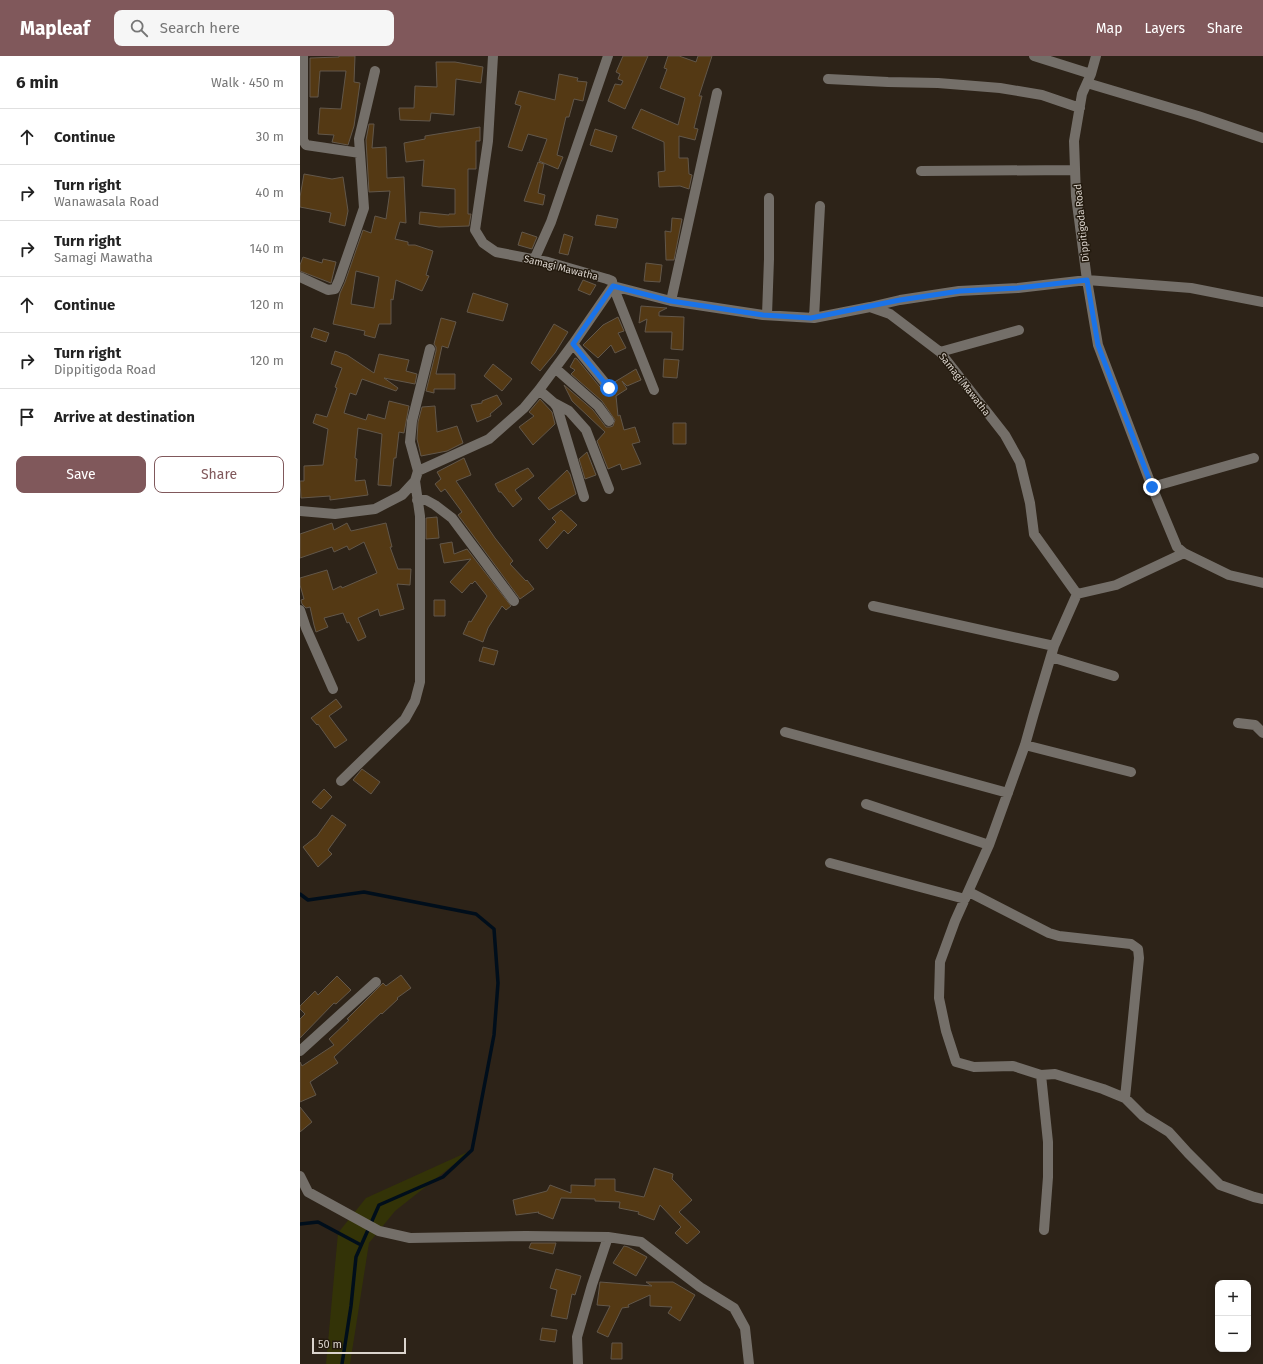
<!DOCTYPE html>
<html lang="en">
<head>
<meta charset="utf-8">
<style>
  :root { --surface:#fff; --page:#f6f6f6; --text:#222; --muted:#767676; --line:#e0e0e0; --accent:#80585b }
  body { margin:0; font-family:"Fira Sans",sans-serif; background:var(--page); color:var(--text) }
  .controls { position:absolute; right:12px; bottom:12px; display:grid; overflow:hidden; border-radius:8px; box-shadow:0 2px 10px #0003 }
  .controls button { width:36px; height:36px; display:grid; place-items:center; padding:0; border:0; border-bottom:1px solid var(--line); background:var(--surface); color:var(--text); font:20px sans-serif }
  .scale { position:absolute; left:12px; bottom:10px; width:94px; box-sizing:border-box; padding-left:4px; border:2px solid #dbd4cd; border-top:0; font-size:11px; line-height:14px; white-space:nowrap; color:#dbd4cd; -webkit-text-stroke:3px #231a0e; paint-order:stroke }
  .stop { position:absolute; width:12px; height:12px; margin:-9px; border:3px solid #1a73e8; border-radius:50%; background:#fff }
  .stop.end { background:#1a73e8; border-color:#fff; box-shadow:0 1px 4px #0008 }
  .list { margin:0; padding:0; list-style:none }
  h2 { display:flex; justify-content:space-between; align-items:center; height:52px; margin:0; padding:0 16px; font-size:17px }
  h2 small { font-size:13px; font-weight:400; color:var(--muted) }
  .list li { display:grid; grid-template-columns:26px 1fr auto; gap:12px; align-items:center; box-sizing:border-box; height:56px; padding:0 16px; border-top:1px solid var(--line) }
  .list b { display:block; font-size:15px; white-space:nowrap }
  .list p { margin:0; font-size:13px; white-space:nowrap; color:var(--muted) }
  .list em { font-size:13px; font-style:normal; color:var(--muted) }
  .actions { display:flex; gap:8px; padding:12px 16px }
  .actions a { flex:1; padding:9px 0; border:1px solid var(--accent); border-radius:8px; text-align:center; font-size:14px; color:var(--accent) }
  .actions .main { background:var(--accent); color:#fff }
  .icon { flex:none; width:22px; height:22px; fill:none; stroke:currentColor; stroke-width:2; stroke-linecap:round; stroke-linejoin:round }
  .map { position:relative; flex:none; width:963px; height:1308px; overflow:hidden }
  header { display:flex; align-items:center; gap:24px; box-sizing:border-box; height:56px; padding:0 20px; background:var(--accent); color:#fff }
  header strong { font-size:19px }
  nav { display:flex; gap:22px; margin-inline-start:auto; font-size:14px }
  .search { width:280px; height:36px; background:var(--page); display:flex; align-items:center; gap:10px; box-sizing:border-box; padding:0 14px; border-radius:8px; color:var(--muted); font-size:15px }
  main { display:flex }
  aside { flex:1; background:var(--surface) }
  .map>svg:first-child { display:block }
  .green { fill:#333307 }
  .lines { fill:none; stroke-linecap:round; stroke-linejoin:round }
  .stream { stroke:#000e1b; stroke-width:3.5 }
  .building { fill:#543914; stroke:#62574a; fill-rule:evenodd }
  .minor { stroke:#746f69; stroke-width:10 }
  .route { stroke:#1a73e8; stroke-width:5 }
  .labels { text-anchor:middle; stroke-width:3; stroke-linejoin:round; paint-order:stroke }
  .street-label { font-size:10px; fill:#dbd4cd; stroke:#231a0e }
</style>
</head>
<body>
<header>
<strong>Mapleaf</strong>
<div class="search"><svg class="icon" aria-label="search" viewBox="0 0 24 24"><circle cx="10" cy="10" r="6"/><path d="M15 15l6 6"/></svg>Search here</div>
<nav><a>Map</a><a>Layers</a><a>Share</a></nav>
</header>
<main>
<aside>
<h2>6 min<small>Walk · 450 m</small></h2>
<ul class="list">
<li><svg class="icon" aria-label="ahead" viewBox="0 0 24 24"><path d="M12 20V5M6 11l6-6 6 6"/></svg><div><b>Continue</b></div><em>30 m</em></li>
<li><svg class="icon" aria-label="right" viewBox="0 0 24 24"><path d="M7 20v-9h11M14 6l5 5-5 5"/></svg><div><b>Turn right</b><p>Wanawasala Road</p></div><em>40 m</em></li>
<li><svg class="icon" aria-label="right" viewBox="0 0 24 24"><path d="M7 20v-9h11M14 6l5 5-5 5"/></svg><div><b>Turn right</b><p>Samagi Mawatha</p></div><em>140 m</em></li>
<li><svg class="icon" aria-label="ahead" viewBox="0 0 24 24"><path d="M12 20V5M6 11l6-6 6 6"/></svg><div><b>Continue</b></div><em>120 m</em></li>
<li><svg class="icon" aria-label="right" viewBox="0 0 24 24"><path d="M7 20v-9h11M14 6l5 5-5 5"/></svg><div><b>Turn right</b><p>Dippitigoda Road</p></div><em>120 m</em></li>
<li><svg class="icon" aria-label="arrive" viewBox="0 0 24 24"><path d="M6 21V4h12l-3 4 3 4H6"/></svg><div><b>Arrive at destination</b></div></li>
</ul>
<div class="actions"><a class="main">Save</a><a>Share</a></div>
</aside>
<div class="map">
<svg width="963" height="1308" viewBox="0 0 963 1308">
  <rect width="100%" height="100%" fill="#2d2318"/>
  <path class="green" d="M 172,1094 L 95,1155 L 69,1187 L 50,1308 L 26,1308 L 38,1177 L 66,1142 Z"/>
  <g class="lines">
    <path class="stream" d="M 0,838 L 8,844 L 64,836 L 176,858 L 194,873 L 198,927 L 194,979 L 172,1094 L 143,1121 L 79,1149 L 56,1201 L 51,1250 L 42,1308
      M 0,1168 L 18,1166 L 61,1189"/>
  </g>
  <path class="building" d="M 39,0 L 55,0 L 54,26 L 60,27 L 54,70 L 48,89 L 32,86 L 34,79 L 18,78 L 20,52 L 41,53 L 46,15 L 20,15 L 18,41 L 10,41 L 10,2 L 39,1 Z
    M 323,0 L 348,0 L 325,53 L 308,45 L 315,28 L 321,29 L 323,25 L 318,23 L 320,18 L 316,16 Z
    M 368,0 L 379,0 L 396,6 L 398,0 L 412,0 L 399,40 L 402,40 L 394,72 L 398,73 L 395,84 L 379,80 L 379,102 L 388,102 L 389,118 L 392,119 L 389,133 L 380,130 L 359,131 L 358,116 L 365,115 L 364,86 L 332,72 L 341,53 L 378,69 L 385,42 L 360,32 L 367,13 L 364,12 Z
    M 136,6 L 155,6 L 183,11 L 181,27 L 156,23 L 154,59 L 131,57 L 130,65 L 100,64 L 99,52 L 114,52 L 115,30 L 137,31 Z
    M 259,18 L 278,22 L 277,25 L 287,26 L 283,45 L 274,43 L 269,61 L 266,61 L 257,99 L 263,101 L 258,113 L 239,105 L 247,83 L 228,78 L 222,95 L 208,91 L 221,50 L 215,48 L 219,35 L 255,44 Z
    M 69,68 L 74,68 L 72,92 L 86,91 L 87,122 L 104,121 L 106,167 L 100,166 L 95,183 L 108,186 L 108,189 L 115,189 L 133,195 L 126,219 L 129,220 L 122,235 L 96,224 L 93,244 L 91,243 L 91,268 L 79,268 L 75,282 L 64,279 L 65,275 L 33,268 L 40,237 L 45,226 L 63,174 L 71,177 L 75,160 L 86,163 L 90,135 L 69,136 L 66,84 ZM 56,215 L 79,221 L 74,252 L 51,248 Z
    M 180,71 L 180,85 L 176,85 L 176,113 L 168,113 L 168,158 L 171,158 L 169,170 L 139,171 L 119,168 L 120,156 L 149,159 L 149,158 L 155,158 L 155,133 L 122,130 L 124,104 L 106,106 L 104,87 L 125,83 L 125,80 Z
    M 295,73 L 317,80 L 312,96 L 290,89 Z
    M 238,106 L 244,108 L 238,137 L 245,139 L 243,149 L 224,145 Z
    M 4,118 L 32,123 L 43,121 L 48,155 L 45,170 L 29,166 L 31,157 L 0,151 L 0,141 Z
    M 297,159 L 318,163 L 316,172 L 295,169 Z
    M 372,162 L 382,163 L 374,204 L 366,204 L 365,175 L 371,176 Z
    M 222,176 L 237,181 L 232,193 L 218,189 Z
    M 264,178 L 273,181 L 268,199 L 259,197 Z
    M 3,201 L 22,207 L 23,203 L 36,206 L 31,227 L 0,215 L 0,209 Z
    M 346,207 L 362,209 L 360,226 L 344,225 Z
    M 283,224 L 296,229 L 290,239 L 278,234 Z
    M 173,237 L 208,248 L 203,265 L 167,256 Z
    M 341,250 L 367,252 L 359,256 L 359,260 L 384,261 L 383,294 L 371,293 L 372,276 L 345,276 L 347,263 L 339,267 Z
    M 318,261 L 324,275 L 318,277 L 326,292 L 315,297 L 311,289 L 298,302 L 283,289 L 303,269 Z
    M 141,262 L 156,266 L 148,292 L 142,290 L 136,318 L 155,318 L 155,333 L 134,333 L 134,337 L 126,335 L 136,295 L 136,291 L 134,288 Z
    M 254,268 L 268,276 L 255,297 L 240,315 L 231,307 Z
    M 14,272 L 29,277 L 26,286 L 11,281 Z
    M 35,295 L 47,299 L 74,317 L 79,298 L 109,304 L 106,315 L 117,318 L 115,328 L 84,322 L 98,332 L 96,335 L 62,323 L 56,339 L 50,337 L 44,357 L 66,364 L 68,358 L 85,363 L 89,345 L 109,350 L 104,377 L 99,376 L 96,402 L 94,402 L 91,430 L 78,429 L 82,378 L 58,372 L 55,402 L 57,403 L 55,425 L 65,424 L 68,439 L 30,444 L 30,440 L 1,442 L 0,425 L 4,425 L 4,410 L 23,409 L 28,373 L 13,367 L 16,358 L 27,361 L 37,332 L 35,331 L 42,312 L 31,308 Z
    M 275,302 L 277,303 L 304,336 L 307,338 L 313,337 L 315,335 L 315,331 L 313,327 L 336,313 L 341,324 L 327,330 L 322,325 L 327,333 L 316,340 L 318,360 L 320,359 L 324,374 L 335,371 L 340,386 L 332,388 L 341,408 L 322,414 L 320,408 L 308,413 L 297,385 L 305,376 L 272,345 L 264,329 L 293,354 L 306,371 L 310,371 L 313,370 L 315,364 L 302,345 L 271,318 L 275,314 L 270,311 Z
    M 364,303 L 379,304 L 377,322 L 363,321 Z
    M 193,308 L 212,323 L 202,335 L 184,320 Z
    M 197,339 L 202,348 L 190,358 L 191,360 L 177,366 L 171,349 L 182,347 L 182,345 Z
    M 240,343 L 252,356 L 255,368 L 233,389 L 219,371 L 234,360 L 229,356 Z
    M 135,350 L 137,376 L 157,370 L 163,387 L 147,395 L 121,400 L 117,383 L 118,366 L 122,351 Z
    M 373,367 L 386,367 L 386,388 L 373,388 Z
    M 287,396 L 296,419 L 285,423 L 279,403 Z
    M 164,402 L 171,419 L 156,425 L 195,482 L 213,505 L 210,508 L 226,525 L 227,524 L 234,533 L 220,543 L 158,459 L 162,456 L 145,433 L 141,436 L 135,428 L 141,423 L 137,416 Z
    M 228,412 L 234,420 L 215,434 L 222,443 L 213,451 L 201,436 L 199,436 L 195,428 Z
    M 267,414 L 270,418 L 276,438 L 249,454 L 238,442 Z
    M 261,454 L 277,469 L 268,478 L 264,474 L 247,493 L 239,484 L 256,466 L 252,462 Z
    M 137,461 L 139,482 L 126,483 L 126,462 Z
    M 32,467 L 34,474 L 47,467 L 51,475 L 86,467 L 92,491 L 90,491 L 98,513 L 111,513 L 110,529 L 97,528 L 104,553 L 80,560 L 78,553 L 58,562 L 66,581 L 58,585 L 49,566 L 47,567 L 43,557 L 24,562 L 28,571 L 16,576 L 14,569 L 10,551 L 6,552 L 2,548 L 1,544 L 4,543 L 0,529 L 0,522 L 27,514 L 33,534 L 41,530 L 42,532 L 77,517 L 64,486 L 49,494 L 47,490 L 34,496 L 32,491 L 0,502 L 0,478 Z
    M 152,486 L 154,498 L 167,493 L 211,550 L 206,554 L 202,550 L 188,572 L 183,586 L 163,578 L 169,565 L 171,566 L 187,540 L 175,525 L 172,528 L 171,527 L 162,537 L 150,526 L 171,503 L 144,507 L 140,488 Z
    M 134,544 L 145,544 L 145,560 L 134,560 Z
    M 183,591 L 198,595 L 194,609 L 179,605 Z
    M 36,643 L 42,651 L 29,660 L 47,684 L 35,692 L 18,668 L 17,669 L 11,662 Z
    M 62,713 L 80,726 L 71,738 L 53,724 Z
    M 24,733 L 32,741 L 21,753 L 12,746 Z
    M 32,759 L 46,769 L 28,794 L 32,798 L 18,811 L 3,791 L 17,780 Z
    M 101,919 L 111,932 L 97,942 L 98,943 L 82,958 L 81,957 L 34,1001 L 38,1007 L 10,1026 L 16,1039 L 0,1046 L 0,1006 L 2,1010 L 34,989 L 29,983 L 49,964 L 47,963 L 83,927 L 86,930 Z
    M 37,920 L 51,934 L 36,948 L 34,947 L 0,982 L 0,963 L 5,958 L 0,953 L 0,950 L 15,935 L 18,939 Z
    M 0,1051 L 12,1066 L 0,1076 Z
    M 354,1112 L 373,1118 L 372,1123 L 392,1144 L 379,1156 L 400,1176 L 387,1188 L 375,1177 L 381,1171 L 360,1149 L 354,1164 L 338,1158 L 339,1156 L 319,1152 L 320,1146 L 295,1145 L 295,1143 L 261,1142 L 253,1163 L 238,1157 L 239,1156 L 216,1159 L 213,1144 L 247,1135 L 250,1129 L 271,1137 L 271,1129 L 295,1130 L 295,1123 L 315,1123 L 315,1135 L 344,1141 Z
    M 231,1187 L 256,1187 L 253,1198 L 229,1192 Z
    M 324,1190 L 328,1191 L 347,1201 L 336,1220 L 313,1207 Z
    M 256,1213 L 281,1220 L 275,1239 L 272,1238 L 267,1263 L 251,1260 L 257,1234 L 250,1232 Z
    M 300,1226 L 352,1230 L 346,1226 L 373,1226 L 395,1239 L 380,1265 L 368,1257 L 372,1251 L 350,1250 L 350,1239 L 328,1249 L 329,1251 L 322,1252 L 308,1281 L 297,1276 L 310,1250 L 297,1249 Z
    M 242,1272 L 257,1274 L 255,1286 L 240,1284 Z
    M 312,1287 L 322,1287 L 322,1303 L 311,1303 Z"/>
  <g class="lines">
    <path class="minor" d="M 3,0 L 3,84 L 6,89 L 60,97
      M 193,0 L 188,85 L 175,174 L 183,187 L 196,196 L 248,206 L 307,223 L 312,225 L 313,230 L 371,245 L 463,259 L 514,262 L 570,251 L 590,258 L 640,296 L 705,379 L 720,406 L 730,447 L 734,478 L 777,538 L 816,529 L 884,497
      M 734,0 L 791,18
      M 796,0 L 791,18 L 782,38 L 774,85 L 776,140 L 787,224 L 798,289 L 852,431 L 877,491 L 884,497 L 929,519 L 963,527
      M 528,23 L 588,26 L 638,27 L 700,32 L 742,39 L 780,52
      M 787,27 L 898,60 L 963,82
      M 621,115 L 775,114
      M 234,204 L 251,166 L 308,0
      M 0,221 L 28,234 L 35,233 L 39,224 L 64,152 L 59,83 L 75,15
      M 313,230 L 354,334
      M 371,245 L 417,37
      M 570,251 L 600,244 L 659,235 L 718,232 L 787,224 L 891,232 L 963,246
      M 467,259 L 469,203 L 469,142
      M 514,262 L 520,150
      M 273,288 L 309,332
      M 640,296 L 719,274
      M 255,312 L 298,350 L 309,365
      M 239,334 L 254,347 L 257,351 L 284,441
      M 254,347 L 269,355 L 286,374 L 309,433
      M 118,415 L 110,386 L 112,365 L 130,293
      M 852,431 L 954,402
      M 117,444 L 126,444 L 135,449 L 152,462 L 214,545
      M 0,455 L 35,458 L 75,453 L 102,439 L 115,425 L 118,415 L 189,383 L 224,352 L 239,334 L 273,288 L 313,230
      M 777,538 L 754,590 L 734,657 L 725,689 L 689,789 L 655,865 L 640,906 L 639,942 L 646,975 L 656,1006 L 674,1011 L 713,1010 L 741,1019 L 755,1018 L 803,1033 L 825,1042 L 843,1060 L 869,1076 L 888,1097 L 920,1129 L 954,1141 L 963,1143
      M 573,550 L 754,590
      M 0,554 L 6,572 L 33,633
      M 751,601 L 814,620
      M 938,667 L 955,669 L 963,677
      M 485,676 L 708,737
      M 725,689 L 831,716
      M 41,725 L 105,663 L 115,645 L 120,626 L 120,460 L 115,425
      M 566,748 L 689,789
      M 530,807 L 665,843
      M 669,836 L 749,877 L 759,880 L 831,888 L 838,893 L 839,902 L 825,1042
      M 0,995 L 76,926
      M 741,1019 L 748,1086 L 748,1121 L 744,1174
      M 0,1120 L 8,1136 L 79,1175 L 110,1182 L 226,1180 L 308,1181 L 341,1186 L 400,1231 L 434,1252 L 445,1272 L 449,1308
      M 278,1308 L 277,1281 L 292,1229 L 308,1181"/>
  </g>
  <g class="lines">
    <path class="route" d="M 309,332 L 273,288 L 313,230 L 371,245 L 463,259 L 511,262 L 600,244 L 660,235 L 718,232 L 787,224 L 798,289 L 852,431"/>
  </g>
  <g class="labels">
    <g class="street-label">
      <text transform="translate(781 167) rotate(-96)" y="4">Dippitigoda Road</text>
      <text transform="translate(261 211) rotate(14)" y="4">Samagi Mawatha</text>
      <text transform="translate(665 328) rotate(52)" y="4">Samagi Mawatha</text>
    </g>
  </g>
</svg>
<div class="controls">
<button>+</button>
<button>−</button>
</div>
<div class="scale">50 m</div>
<div class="stop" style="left:309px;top:332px"></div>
<div class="stop end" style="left:852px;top:431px"></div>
</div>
</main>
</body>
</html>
